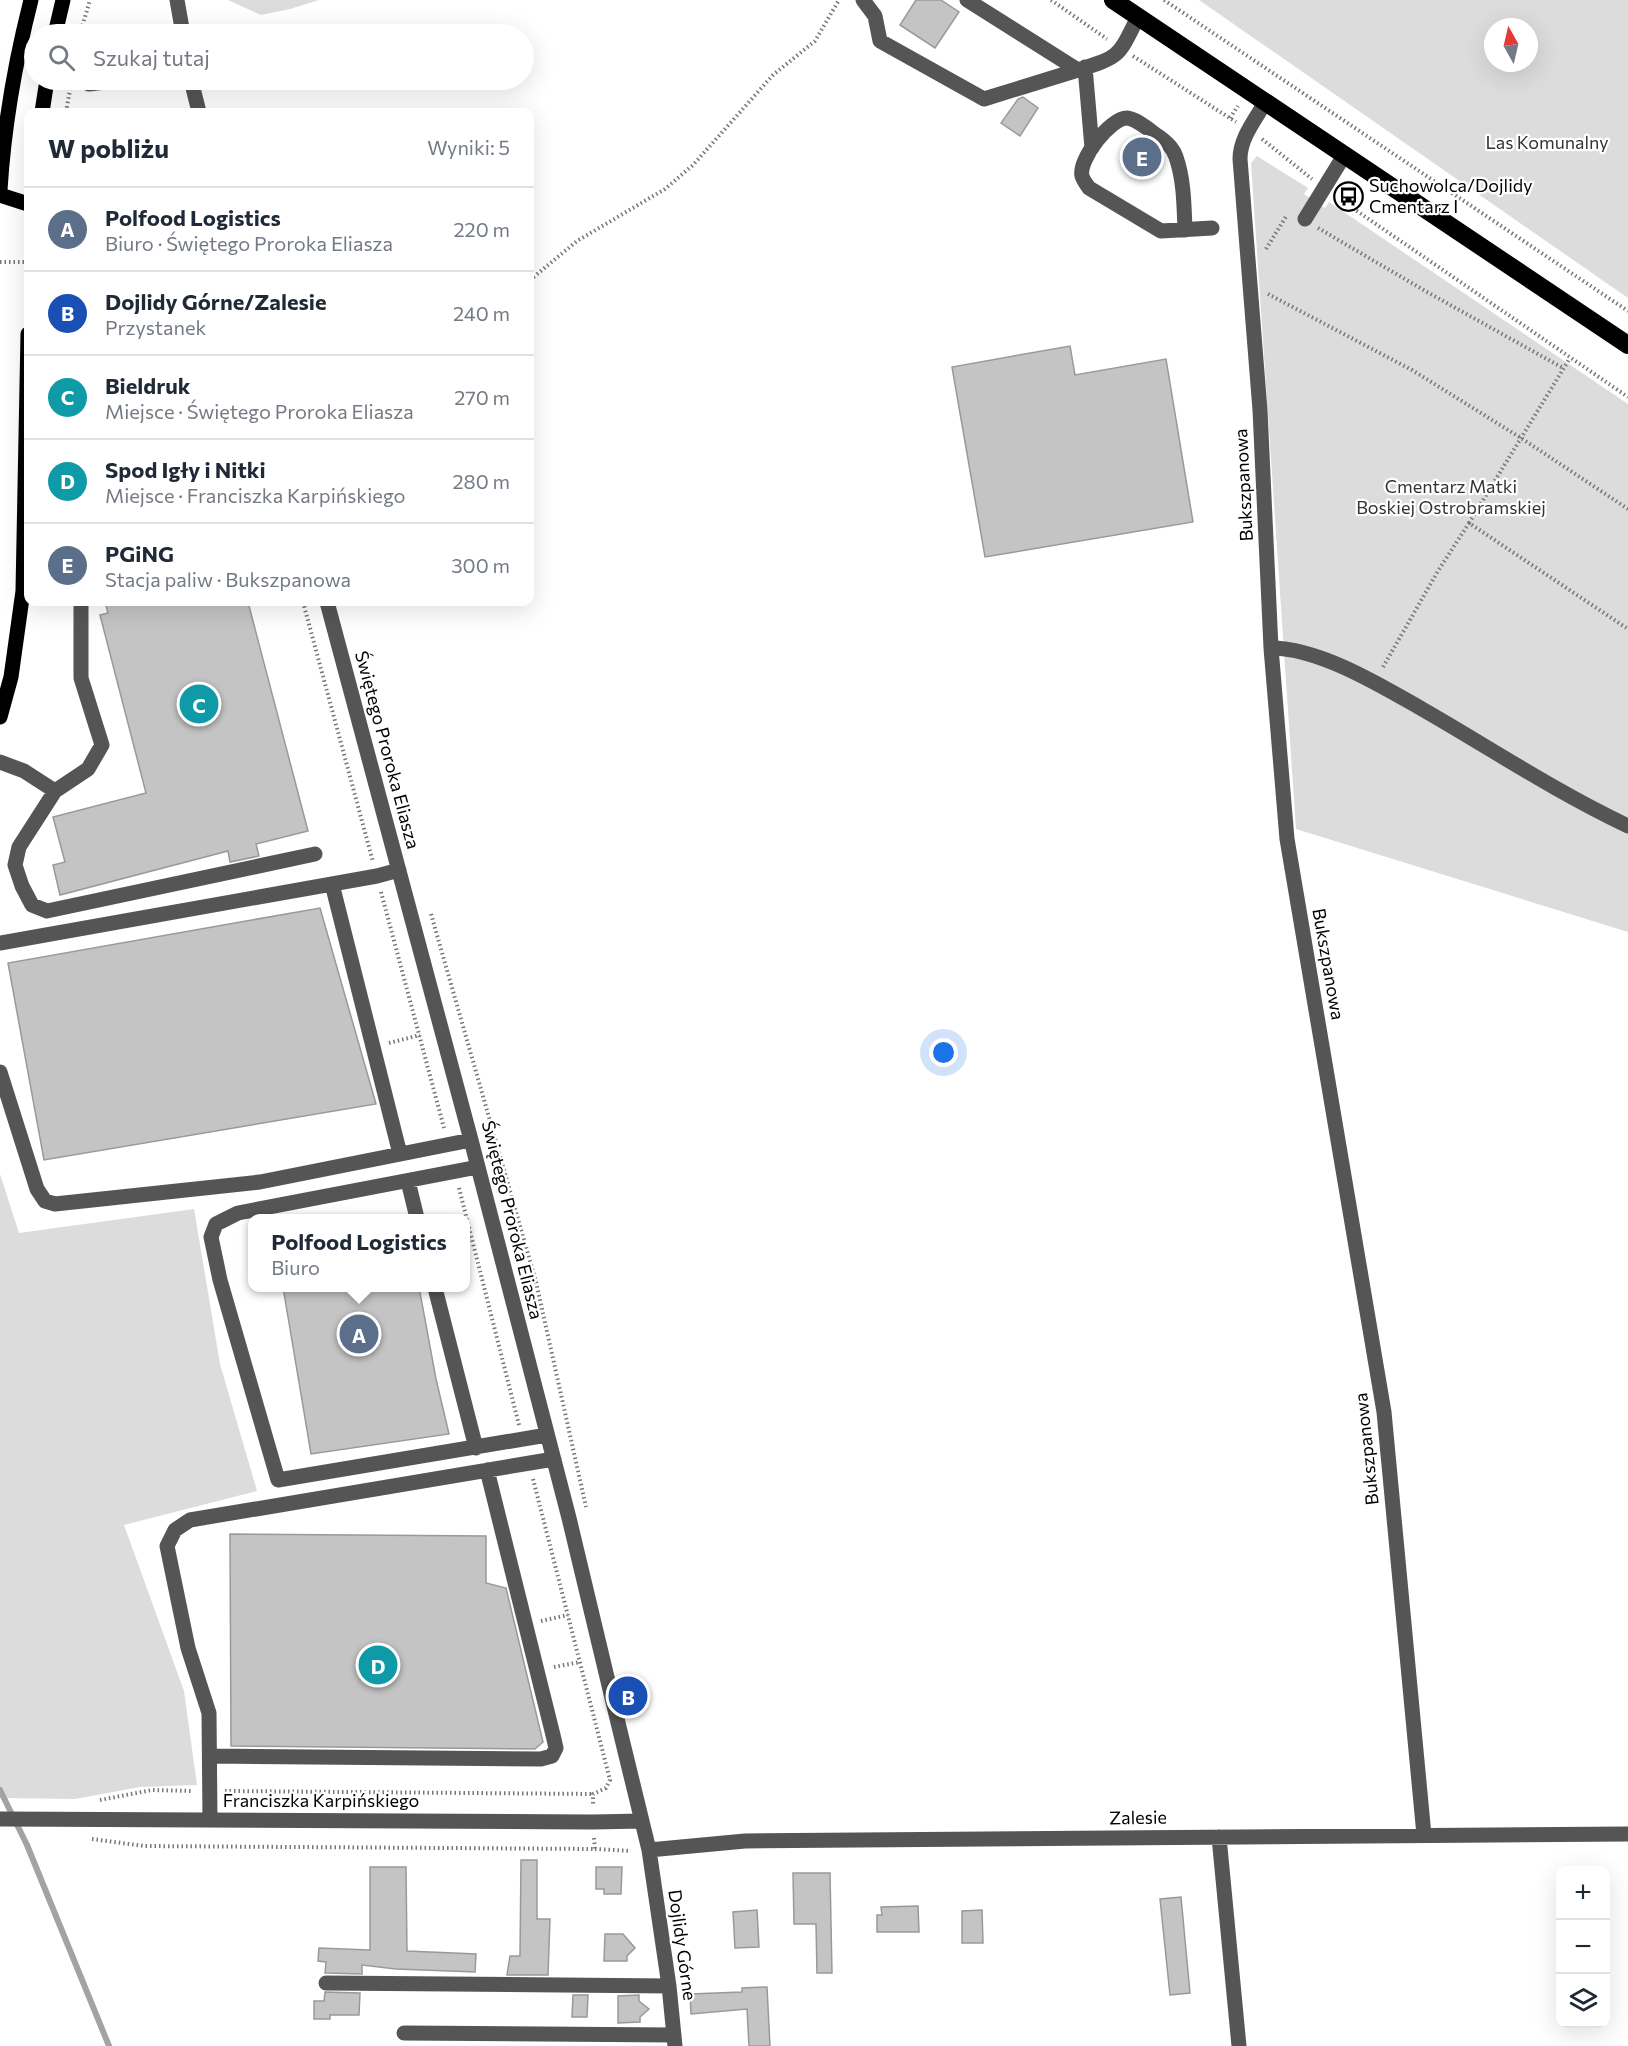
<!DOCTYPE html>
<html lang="pl">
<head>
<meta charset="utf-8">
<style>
  :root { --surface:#fff; --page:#f2f2f3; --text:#1f2937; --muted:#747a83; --line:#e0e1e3; --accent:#000 }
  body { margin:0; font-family:Commissioner,sans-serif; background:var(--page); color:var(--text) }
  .controls { position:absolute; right:18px; bottom:18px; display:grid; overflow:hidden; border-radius:12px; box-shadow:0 6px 24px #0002 }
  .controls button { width:54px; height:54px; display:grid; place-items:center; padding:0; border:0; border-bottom:2px solid var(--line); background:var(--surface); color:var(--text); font:30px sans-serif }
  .compass { position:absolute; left:1484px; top:18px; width:54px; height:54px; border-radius:50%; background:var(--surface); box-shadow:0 6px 24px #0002; rotate:352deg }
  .you { position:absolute; left:944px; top:1053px; width:21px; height:21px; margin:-15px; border:4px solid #fff; border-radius:50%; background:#1a73e8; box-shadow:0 0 0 9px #1a73e833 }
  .badge { display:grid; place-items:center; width:39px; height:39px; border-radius:50%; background:var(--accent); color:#fff; font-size:20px; font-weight:700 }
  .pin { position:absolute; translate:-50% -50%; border:3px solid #fff; box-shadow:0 2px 6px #0006 }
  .popup { position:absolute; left:248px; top:1214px; width:222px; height:78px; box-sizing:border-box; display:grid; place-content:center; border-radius:12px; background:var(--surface); filter:drop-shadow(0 2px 4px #0005); font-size:20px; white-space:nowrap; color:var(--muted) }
  .popup b { font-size:22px; color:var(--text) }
  .popup::after { content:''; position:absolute; left:50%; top:100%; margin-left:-12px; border:12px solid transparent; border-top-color:var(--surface) }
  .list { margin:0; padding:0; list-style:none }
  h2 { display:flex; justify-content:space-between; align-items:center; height:78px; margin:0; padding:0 24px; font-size:26px }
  h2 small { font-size:20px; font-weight:400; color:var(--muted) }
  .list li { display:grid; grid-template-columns:39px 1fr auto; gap:18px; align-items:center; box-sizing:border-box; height:84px; padding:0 24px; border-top:2px solid var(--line) }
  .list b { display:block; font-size:22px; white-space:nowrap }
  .list p { margin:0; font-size:20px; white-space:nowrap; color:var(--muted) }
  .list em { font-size:20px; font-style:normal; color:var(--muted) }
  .icon { flex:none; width:33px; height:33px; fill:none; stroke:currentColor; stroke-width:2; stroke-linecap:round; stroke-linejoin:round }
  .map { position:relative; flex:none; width:1628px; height:2046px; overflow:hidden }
  .search { position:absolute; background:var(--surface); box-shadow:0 6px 24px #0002; left:24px; top:24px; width:510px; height:66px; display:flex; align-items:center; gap:15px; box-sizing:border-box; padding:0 21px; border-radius:33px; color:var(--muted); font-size:22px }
  .panel { position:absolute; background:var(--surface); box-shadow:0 6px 24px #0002; left:24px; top:108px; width:510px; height:498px; border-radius:12px }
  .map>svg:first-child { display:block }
  .green { fill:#dcdcdc; fill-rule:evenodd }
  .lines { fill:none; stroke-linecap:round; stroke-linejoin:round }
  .stream { stroke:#a3a3a3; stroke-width:6 }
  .building { fill:#c4c4c4; stroke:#999; stroke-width:1.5 }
  .path { stroke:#777; stroke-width:4; stroke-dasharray:1.5 3; stroke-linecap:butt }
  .minor { stroke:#555; stroke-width:15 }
  .major { stroke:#000; stroke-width:15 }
  .highway { stroke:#000; stroke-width:18 }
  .labels { text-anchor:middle; stroke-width:4.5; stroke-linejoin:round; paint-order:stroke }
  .park-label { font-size:18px; fill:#333; stroke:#fff }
  .poi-label { font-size:18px; fill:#000; stroke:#fff; text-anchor:start }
  .street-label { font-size:18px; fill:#000; stroke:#fff }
</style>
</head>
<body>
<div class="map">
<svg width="1628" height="2046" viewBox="0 0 1628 2046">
  <rect width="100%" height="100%" fill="#fff"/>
  <path class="green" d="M 228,0 L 319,0 L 290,9 L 261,15 Z
    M 1199,0 L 1628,0 L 1628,298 ZM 1493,27 L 1529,27 L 1529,63 L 1493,63 Z
    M 1257,156 L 1308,188 L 1304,194 L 1325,208 L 1329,202 L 1628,404 L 1628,932 L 1296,829 L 1251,163 Z
    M 0,1174 L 19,1233 L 194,1209 L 220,1364 L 257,1491 L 124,1525 L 184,1691 L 197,1785 L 140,1787 L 75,1799 L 0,1798 Z"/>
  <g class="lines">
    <path class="stream" d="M 0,1790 L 27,1845 L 109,2046"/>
  </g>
  <path class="building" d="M 916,0 L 941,0 L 959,12 L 935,48 L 900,25 Z
    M 1023,97 L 1038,108 L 1020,136 L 1001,123 L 1018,99 Z
    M 1070,346 L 1075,375 L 1166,359 L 1193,522 L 985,557 L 952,367 Z
    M 105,602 L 248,602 L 308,831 L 256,844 L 259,856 L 230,862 L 228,851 L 60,895 L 53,865 L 65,862 L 53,817 L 146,793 L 100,615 L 108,613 Z
    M 320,908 L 376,1104 L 44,1160 L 8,963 Z
    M 283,1287 L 419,1287 L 436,1379 L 449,1434 L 311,1454 Z
    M 230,1534 L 486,1536 L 486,1583 L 506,1588 L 543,1742 L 535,1749 L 231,1746 Z
    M 521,1860 L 537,1860 L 537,1919 L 550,1919 L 548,1975 L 507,1975 L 510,1956 L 520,1956 Z
    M 370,1867 L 406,1867 L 407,1951 L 476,1954 L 475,1972 L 396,1969 L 362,1965 L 362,1974 L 325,1973 L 326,1962 L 318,1961 L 319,1948 L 370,1950 Z
    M 596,1867 L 622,1867 L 621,1894 L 604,1894 L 604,1889 L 596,1889 Z
    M 793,1873 L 830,1873 L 832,1973 L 817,1973 L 816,1924 L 794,1924 Z
    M 1181,1897 L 1190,1993 L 1170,1995 L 1160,1899 Z
    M 918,1906 L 919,1932 L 877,1932 L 877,1915 L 882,1915 L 881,1907 Z
    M 757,1910 L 759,1947 L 735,1948 L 733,1912 Z
    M 982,1910 L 983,1943 L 962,1943 L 962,1911 Z
    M 605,1934 L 623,1934 L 635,1948 L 627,1956 L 627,1961 L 604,1961 Z
    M 767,1987 L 770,2046 L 749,2046 L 747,2009 L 691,2014 L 690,1994 L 742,1992 L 742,1988 Z
    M 325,1992 L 360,1993 L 359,2015 L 330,2015 L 330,2019 L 314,2019 L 314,2001 L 324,2001 Z
    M 573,1995 L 588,1995 L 587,2017 L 572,2017 Z
    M 639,1995 L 639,2001 L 649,2009 L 640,2017 L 640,2022 L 618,2023 L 618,1996 Z"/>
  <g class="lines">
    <path class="path" d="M 1051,0 L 1107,39
      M 1164,0 L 1628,311
      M 80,34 L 90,0
      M 1133,56 L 1236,122
      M 66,112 L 71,84
      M 1230,118 L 1238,106
      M 1262,139 L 1312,179
      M 1338,198 L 1628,397
      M 1318,228 L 1427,292 L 1563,368
      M 1266,249 L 1287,215
      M 0,262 L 28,262
      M 530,280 L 577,241 L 665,189 L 693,165 L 773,75 L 815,41 L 839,0
      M 1268,294 L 1412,370 L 1521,438 L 1628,509
      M 1469,523 L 1570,358
      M 303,602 L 373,862
      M 1383,667 L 1438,571 L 1469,523 L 1628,629
      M 381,892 L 444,1128
      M 431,914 L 536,1282 L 586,1507
      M 389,1043 L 420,1035
      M 459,1188 L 519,1425
      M 533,1479 L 610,1780 L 606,1788 L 593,1794 L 593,1806
      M 541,1621 L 568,1615
      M 554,1667 L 580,1662
      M 225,1791 L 593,1794
      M 100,1800 L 152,1790 L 193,1791
      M 92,1839 L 144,1846 L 595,1849 L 594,1838
      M 595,1849 L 631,1851"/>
    <path class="minor" d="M 177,0 L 183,34
      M 863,0 L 875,16 L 880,41 L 984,99 L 1078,70
      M 967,0 L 1078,70 C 1121,56 1118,57 1138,17
      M 1085,67 L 1092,148
      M 191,80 L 199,112
      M 89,84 L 122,80
      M 1266,101 C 1255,120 1240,138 1240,159 L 1260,410 L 1271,648 L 1287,839 L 1384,1412 L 1424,1835
      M 1305,219 L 1345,154
      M 1185,230 C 1184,205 1184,180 1176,157 C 1173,147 1163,139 1155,134 C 1147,128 1136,119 1127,118 C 1110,118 1078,160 1082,176 C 1083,180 1087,185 1089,188 L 1161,231 L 1212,228
      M 81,602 L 81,678 L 102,745 L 88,769 L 55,791 L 19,847 L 15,865 L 22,886 L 32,905 L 47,911 L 315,854
      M 327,602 L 471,1140 L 569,1518 L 612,1698 L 649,1850 L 669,1986 L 675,2046
      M 1271,648 C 1319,648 1380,685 1422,709 C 1490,748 1556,792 1628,826
      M 0,762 L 24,771 L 55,791
      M 332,884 L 400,1154
      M 0,943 L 377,876 L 399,870
      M 0,1072 L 37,1189 L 45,1201 L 55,1204 L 260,1182 L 471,1140
      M 478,1167 L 238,1213 L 216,1224 L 211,1237 L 220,1280 L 278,1480 L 547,1435
      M 408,1181 L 417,1218
      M 435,1288 L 476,1448
      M 210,1756 L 541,1759 L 552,1756 L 556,1748 L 553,1735 L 487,1470
      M 0,1819 L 593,1822 L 642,1821
      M 210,1820 L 209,1713 L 188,1648 L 167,1546 L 175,1530 L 190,1520 L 554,1459
      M 1219,1837 L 1239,2046
      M 649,1850 L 745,1841 L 1628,1834
      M 326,1983 L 669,1986
      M 404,2033 L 674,2035"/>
    <path class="major" d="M 55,34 L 63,0
      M 42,112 L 47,80
      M 0,190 C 4,125 15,63 31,0
      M 0,195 L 28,204
      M 0,717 L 11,677 L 23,591 L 28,334"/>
    <path class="highway" d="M 1113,0 L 1628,345"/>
  </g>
  <defs>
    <symbol id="bus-ring" viewBox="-11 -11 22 22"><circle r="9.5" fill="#fff" stroke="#000" stroke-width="1.5"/><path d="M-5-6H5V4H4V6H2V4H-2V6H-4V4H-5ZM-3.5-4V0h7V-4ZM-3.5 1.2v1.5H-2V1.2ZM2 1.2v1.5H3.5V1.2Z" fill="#000"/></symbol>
  </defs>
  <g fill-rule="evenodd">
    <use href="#bus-ring" x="1332" y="180" width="33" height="33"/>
  </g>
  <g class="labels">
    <g class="park-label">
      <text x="1547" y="149">Las Komunalny</text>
      <text x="1451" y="493">Cmentarz Matki<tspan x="1451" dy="21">Boskiej Ostrobramskiej</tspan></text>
    </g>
    <g class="poi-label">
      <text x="1369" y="192">Suchowolca/Dojlidy<tspan x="1369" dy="21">Cmentarz I</tspan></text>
    </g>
    <g class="street-label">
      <text transform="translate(1244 485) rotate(-93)" y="6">Bukszpanowa</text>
      <text transform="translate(387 750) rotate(75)" y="6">Świętego Proroka Eliasza</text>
      <text transform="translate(1328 964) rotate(80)" y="6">Bukszpanowa</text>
      <text transform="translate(512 1220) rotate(76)" y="6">Świętego Proroka Eliasza</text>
      <text transform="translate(1367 1449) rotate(-96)" y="6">Bukszpanowa</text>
      <text x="321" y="1807">Franciszka Karpińskiego</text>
      <text transform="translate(1138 1818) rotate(-1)" y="6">Zalesie</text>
      <text transform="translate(682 1945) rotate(82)" y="6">Dojlidy Górne</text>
    </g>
  </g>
</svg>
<div class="controls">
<button>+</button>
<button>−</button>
<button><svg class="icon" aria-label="layers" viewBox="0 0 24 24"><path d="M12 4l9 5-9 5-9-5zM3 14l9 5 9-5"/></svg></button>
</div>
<svg class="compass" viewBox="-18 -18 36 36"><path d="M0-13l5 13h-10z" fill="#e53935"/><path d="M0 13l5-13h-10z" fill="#747a83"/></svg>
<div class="you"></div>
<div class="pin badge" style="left:359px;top:1334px;background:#5c6f8a">A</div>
<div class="popup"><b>Polfood Logistics</b>Biuro</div>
<div class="pin badge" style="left:628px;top:1696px;background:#1a4fb4">B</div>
<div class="pin badge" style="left:199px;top:704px;background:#0f9aa8">C</div>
<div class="pin badge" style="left:378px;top:1665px;background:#0f9aa8">D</div>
<div class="pin badge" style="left:1142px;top:157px;background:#5c6f8a">E</div>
<div class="search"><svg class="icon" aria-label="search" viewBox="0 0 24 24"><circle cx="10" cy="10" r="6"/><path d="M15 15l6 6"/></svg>Szukaj tutaj</div>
<section class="panel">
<h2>W pobliżu<small>Wyniki: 5</small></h2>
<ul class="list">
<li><span class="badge" style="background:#5c6f8a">A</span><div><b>Polfood Logistics</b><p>Biuro · Świętego Proroka Eliasza</p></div><em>220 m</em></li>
<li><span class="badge" style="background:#1a4fb4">B</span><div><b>Dojlidy Górne/Zalesie</b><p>Przystanek</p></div><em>240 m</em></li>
<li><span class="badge" style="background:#0f9aa8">C</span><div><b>Bieldruk</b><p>Miejsce · Świętego Proroka Eliasza</p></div><em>270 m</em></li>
<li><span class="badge" style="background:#0f9aa8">D</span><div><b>Spod Igły i Nitki</b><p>Miejsce · Franciszka Karpińskiego</p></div><em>280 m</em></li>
<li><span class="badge" style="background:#5c6f8a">E</span><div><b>PGiNG</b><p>Stacja paliw · Bukszpanowa</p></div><em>300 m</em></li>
</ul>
</section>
</div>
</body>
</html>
